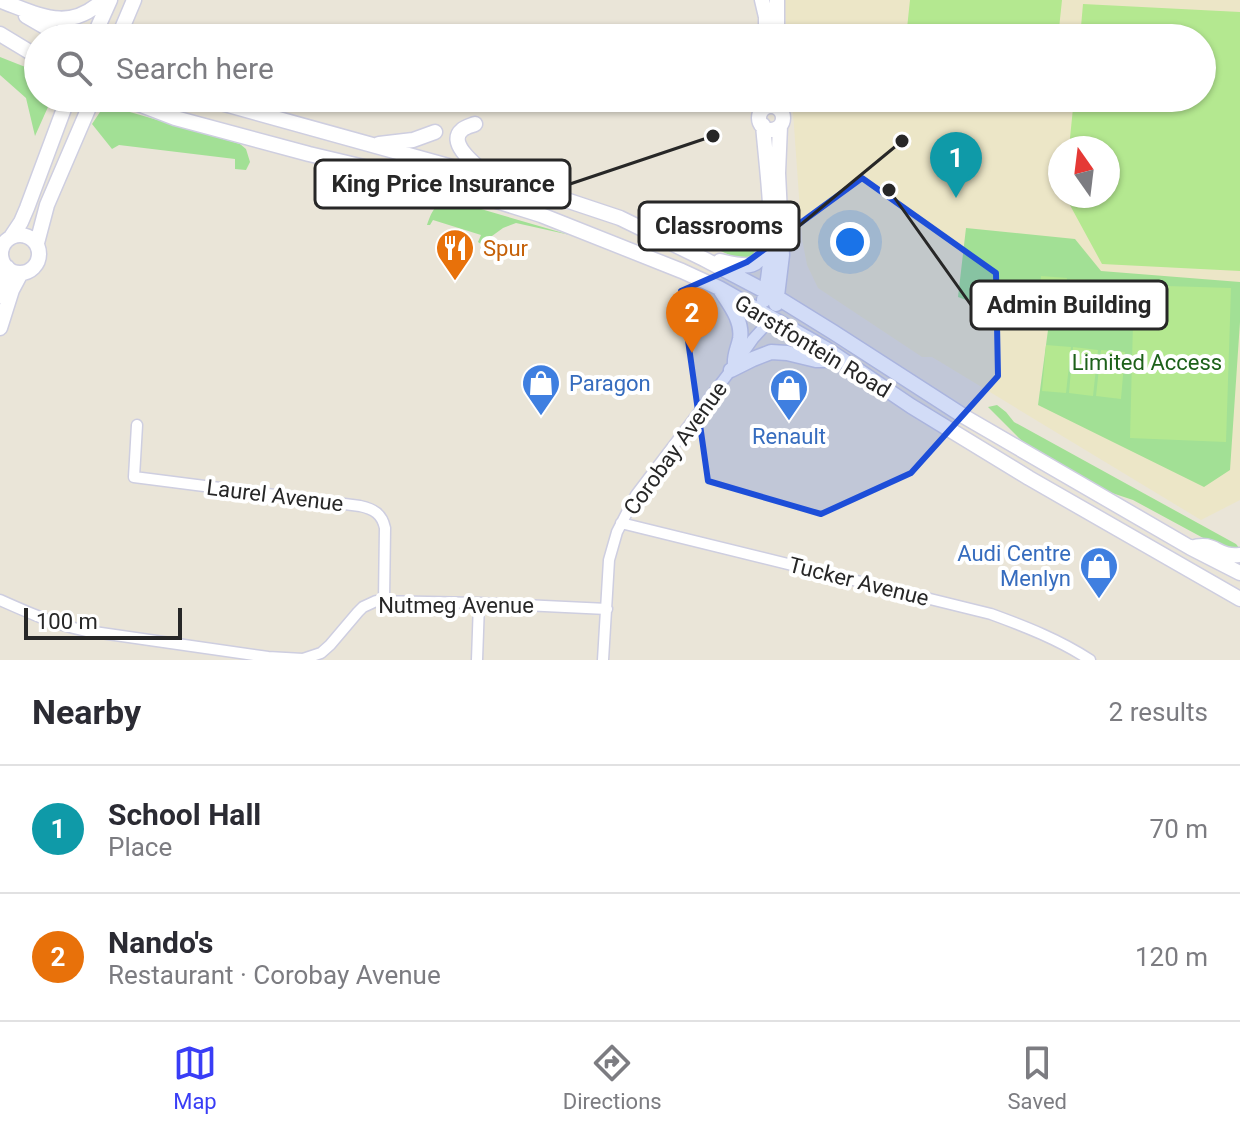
<!DOCTYPE html>
<html lang="en">
<head>
<meta charset="utf-8">
<style>
  :root { --surface:#fff; --page:#f2f2f3; --text:#2b2b33; --muted:#7c7c81; --line:#e1e1e2; --accent:#393df6 }
  body { margin:0; font-family:Roboto,sans-serif; background:var(--page); color:var(--text) }
  .compass { position:absolute; left:1048px; top:136px; width:72px; height:72px; border-radius:50%; background:var(--surface); box-shadow:0 2px 6px #0004; rotate:346deg }
  .scale { position:absolute; left:24px; bottom:20px; width:158px; box-sizing:border-box; padding-left:8px; border:4px solid #272727; border-top:0; font-size:22px; line-height:28px; white-space:nowrap; color:#272727; -webkit-text-stroke:6px #fff; paint-order:stroke }
  .you { position:absolute; left:850px; top:242px; width:28px; height:28px; margin:-20px; border:6px solid #fff; border-radius:50%; background:#1a73e8; box-shadow:0 0 0 12px #1a73e833 }
  .badge { display:grid; place-items:center; width:52px; height:52px; border-radius:50%; background:var(--accent); color:#fff; font-size:26px; font-weight:700 }
  .pin { position:absolute; translate:-50% -66px; filter:drop-shadow(0 2px 4px #0008) }
  .pin::after { content:''; position:absolute; top:42px; width:28px; height:24px; background:inherit; clip-path:polygon(0 0,100% 0,50% 100%) }
  .list { margin:0; padding:0; list-style:none }
  h2 { display:flex; justify-content:space-between; align-items:center; height:104px; margin:0; padding:0 32px; font-size:34px }
  h2 small { font-size:26px; font-weight:400; color:var(--muted) }
  .list li { display:grid; grid-template-columns:52px 1fr auto; gap:24px; align-items:center; box-sizing:border-box; height:128px; padding:0 32px; border-top:2px solid var(--line) }
  .list b { display:block; font-size:30px; white-space:nowrap }
  .list p { margin:0; font-size:26px; white-space:nowrap; color:var(--muted) }
  .list em { font-size:26px; font-style:normal; color:var(--muted) }
  .icon { flex:none; width:44px; height:44px; fill:none; stroke:currentColor; stroke-width:2; stroke-linecap:round; stroke-linejoin:round }
  .map { position:relative; flex:none; width:1240px; height:660px; overflow:hidden }
  .search { position:absolute; background:var(--surface); box-shadow:0 2px 6px #0004; left:24px; right:24px; top:24px; height:88px; display:flex; align-items:center; gap:20px; box-sizing:border-box; padding:0 28px; border-radius:44px; color:var(--muted); font-size:30px }
  .sheet { height:360px; background:var(--surface) }
  nav { display:flex; justify-content:space-around; align-items:center; box-sizing:border-box; height:112px; border-top:2px solid var(--line); background:var(--surface); font-size:22px; color:var(--muted) }
  nav a { display:grid; justify-items:center; gap:4px }
  nav .on { color:var(--accent) }
  .map>svg:first-child { display:block }
  .education { fill:#ece6c7; fill-rule:evenodd }
  .green { fill:#a2e095 }
  .pitch { fill:#b4e890 }
  .lines { fill:none; stroke-linecap:round; stroke-linejoin:round }
  .street-casing { stroke:#cecee0; stroke-width:13 }
  .secondary-casing { stroke:#cecee0; stroke-width:17 }
  .street { stroke:#fff; stroke-width:10 }
  .secondary { stroke:#fff; stroke-width:14 }
  .marked { fill:#1d4ed8; fill-opacity:0.2; stroke:#1d4ed8; stroke-width:6; stroke-linejoin:round }
  .labels { text-anchor:middle; stroke-width:8; stroke-linejoin:round; paint-order:stroke }
  .food-label { font-size:22px; fill:#c56008; stroke:#fff; text-anchor:start }
  .street-label { font-size:22px; fill:#272727; stroke:#fff }
  .park-label { font-size:22px; fill:#1d611a; stroke:#fff }
  .shop-label { font-size:22px; fill:#366cbe; stroke:#fff; text-anchor:start }
  .leader { fill:none; stroke:#272727; stroke-width:3 }
  .callout-dot { fill:#272727; stroke:#fff; stroke-width:3 }
  .callout { fill:#fff; stroke:#272727; stroke-width:3 }
  .callout-label { font-size:24px; text-anchor:middle; font-weight:bold; fill:#272727 }
</style>
</head>
<body>
<div class="map">
<svg width="1240" height="660" viewBox="0 0 1240 660">
  <rect width="100%" height="100%" fill="#eae5d8"/>
  <path class="education" d="M 784,0 L 1240,0 L 1240,500 L 1201,520 L 932,357 L 922,357 L 818,288 L 807,265 L 802,239 L 792,98 L 1202,98 L 1202,38 L 787,38 ZM 1060,148 L 1108,148 L 1108,196 L 1060,196 Z"/>
  <path class="green" d="M 0,57 L 38,72 L 38,98 L 52,98 L 35,136 L 26,98 L 0,75 Z
    M 108,109 L 123,110 L 240,144 L 246,149 L 250,162 L 246,170 L 235,169 L 235,159 L 119,145 L 112,149 L 92,124 L 100,112 Z
    M 451,200 L 457,202 L 570,235 L 516,223 L 503,228 L 481,244 L 478,242 L 481,235 L 433,220 L 430,225 L 427,225 C 432,211 435,203 451,200 Z
    M 759,218 C 759,227 760,238 758,246 C 752,272 720,250 706,243 L 709,238 Z
    M 966,228 L 1075,239 L 1101,271 L 1240,282 L 1240,322 L 1230,470 L 1204,487 L 1038,405 L 1048,330 L 958,297 Z
    M 997,405 L 1006,412 L 1014,422 L 1236,544 L 1240,549 L 1231,553 L 1133,500 L 1106,491 L 1025,444 L 988,407 Z"/>
  <path class="pitch" d="M 910,0 L 1062,0 L 1058,38 L 906,38 Z
    M 1083,4 L 1240,12 L 1240,271 L 1102,264 L 1065,196 L 1108,196 L 1108,148 L 1069,148 L 1074,98 L 1202,98 L 1202,38 L 1080,38 Z
    M 1041,276 L 1067,278 L 1063,326 L 1038,324 Z
    M 1070,279 L 1096,280 L 1092,328 L 1067,327 Z
    M 1099,280 L 1125,281 L 1121,330 L 1096,328 Z
    M 1134,285 L 1231,288 L 1226,442 L 1130,438 Z
    M 1046,345 L 1071,347 L 1066,393 L 1042,391 Z
    M 1073,347 L 1098,350 L 1093,396 L 1069,393 Z
    M 1101,350 L 1125,352 L 1121,399 L 1096,396 Z"/>
  <g class="lines">
    <defs>
      <path id="street" d="M 0,257 L 2,259
        M 137,425 L 134,477 L 360,506 C 374,509 382,514 385,528 L 384,600
        M 621,523 L 991,614 C 1024,626 1060,640 1090,660
        M 0,600 C 29,613 56,625 87,631 L 268,657 L 303,659 L 321,653 L 330,645 L 358,612 L 363,607 L 376,601 L 479,603 L 607,609
        M 477,660 L 479,603
        M 603,660 L 609,560 L 617,532 L 636,495 L 731,370 L 753,339 L 772,318"/>
      <path id="secondary" d="M 762,0 L 766,17 L 766,38
        M 777,0 L 777,38
        M 4,2 C 41,16 70,32 103,0
        M 26,16 L 64,38
        M 0,34 L 38,57
        M 93,38 L 110,0
        M 118,38 L 134,0
        M 123,98 L 175,118 L 309,154 L 419,180 L 490,199 L 541,215 L 682,271 L 719,288 L 828,350 L 911,406 L 1029,478 L 1240,599
        M 203,98 L 542,192 L 620,218 L 704,259 L 778,298 L 833,332 L 965,417 L 1191,548 L 1240,573
        M759 118a12 12 0 1 1 24 0a12 12 0 1 1-24 0Z
        M 475,124 C 470,126 465,127 462,130 C 446,143 477,166 486,174
        M 763,125 C 768,184 778,242 764,300
        M 379,144 L 413,140 L 435,132
        M1 254a19 19 0 1 1 38 0a19 19 0 1 1-38 0Z
        M 11,237 L 21,222 L 27,208 L 68,98
        M 37,243 L 47,205 L 93,98
        M 720,261 C 746,267 761,272 767,240
        M 721,291 C 730,305 743,321 740,339 C 738,349 734,355 735,365
        M 0,296 L 7,267
        M 776,304 L 782,255 L 778,173 L 780,126
        M 0,328 L 12,290 L 21,273
        M 731,370 L 753,359 L 771,352 L 787,353 L 816,360 L 842,360
        M 1191,548 C 1216,540 1216,558 1240,555"/>
    </defs>
    <use href="#street" class="street-casing"/>
    <use href="#secondary" class="secondary-casing"/>
    <use href="#street" class="street"/>
    <use href="#secondary" class="secondary"/>
  </g>
  <path class="marked" d="M 862,178 L 996,273 L 998,376 L 911,473 L 821,514 L 708,481 L 681,291 L 747,262 Z"/>
  <defs>
    <symbol id="restaurant-pin" viewBox="-11 -11 22 30"><path d="M0 17L-7.5 6A9.5 9.5 0 1 1 7.5 6Z" fill="#e8710a" stroke="#fff"/><path d="M-5-6h1v4h1v-4h1v4h1v-4h1v5L-1.5 .5V6h-2V.5L-5-1ZM5-6V6H3V1.5H1.5Q1.5-4 5-6Z" fill="#fff"/></symbol>
    <symbol id="shop-pin" viewBox="-11 -11 22 30"><path d="M0 17L-7.5 6A9.5 9.5 0 1 1 7.5 6Z" fill="#3f7fe0" stroke="#fff"/><path d="M-5-2.5h2.3a2.7 3.5 0 0 1 5.4 0H5L5.5 6h-11ZM-1.5-2.5h3a1.5 2.3 0 0 0-3 0Z" fill="#fff"/></symbol>
  </defs>
  <g fill-rule="evenodd">
    <use href="#restaurant-pin" x="433" y="226" width="44" height="60"/>
    <use href="#shop-pin" x="519" y="361" width="44" height="60"/>
    <use href="#shop-pin" x="767" y="366" width="44" height="60"/>
    <use href="#shop-pin" x="1077" y="544" width="44" height="60"/>
  </g>
  <g class="labels">
    <g class="food-label">
      <text x="483" y="256">Spur</text>
    </g>
    <g class="street-label">
      <text transform="translate(813 346) rotate(31)" y="8">Garstfontein Road</text>
      <text transform="translate(675 448) rotate(-54)" y="8">Corobay Avenue</text>
      <text transform="translate(275 495) rotate(7)" y="8">Laurel Avenue</text>
      <text transform="translate(859 581) rotate(14)" y="8">Tucker Avenue</text>
      <text x="456" y="613">Nutmeg Avenue</text>
    </g>
    <g class="park-label">
      <text x="1147" y="370">Limited Access</text>
    </g>
    <g class="shop-label">
      <text x="569" y="391">Paragon</text>
      <text x="789" y="444" text-anchor="middle">Renault</text>
      <text x="1071" y="561" text-anchor="end">Audi Centre<tspan x="1071" dy="25">Menlyn</tspan></text>
    </g>
  </g>
  <path class="leader" d="M713 136L570 184M902 141L799 226M889 190L971 305"/>
  <g class="callout-dot">
    <circle cx="713" cy="136" r="8"/>
    <circle cx="902" cy="141" r="8"/>
    <circle cx="889" cy="190" r="8"/>
  </g>
  <g class="callout">
    <rect x="315" y="160" width="255" height="48" rx="8"/>
    <rect x="639" y="202" width="160" height="48" rx="8"/>
    <rect x="971" y="281" width="196" height="48" rx="8"/>
  </g>
  <g class="callout-label">
    <text x="443" y="192">King Price Insurance</text>
    <text x="719" y="234">Classrooms</text>
    <text x="1069" y="313">Admin Building</text>
  </g>
</svg>
<svg class="compass" viewBox="-18 -18 36 36"><path d="M0-13l5 13h-10z" fill="#e53935"/><path d="M0 13l5-13h-10z" fill="#7c7c81"/></svg>
<div class="scale">100 m</div>
<div class="you"></div>
<div class="pin badge" style="left:956px;top:198px;background:#0f9aa8">1</div>
<div class="pin badge" style="left:692px;top:353px;background:#e8710a">2</div>
<div class="search"><svg class="icon" aria-label="search" viewBox="0 0 24 24"><circle cx="10" cy="10" r="6"/><path d="M15 15l6 6"/></svg>Search here</div>
</div>
<section class="sheet">
<h2>Nearby<small>2 results</small></h2>
<ul class="list">
<li><span class="badge" style="background:#0f9aa8">1</span><div><b>School Hall</b><p>Place</p></div><em>70 m</em></li>
<li><span class="badge" style="background:#e8710a">2</span><div><b>Nando's</b><p>Restaurant · Corobay Avenue</p></div><em>120 m</em></li>
</ul>
</section>
<nav>
<a class="on"><svg class="icon" aria-label="map" viewBox="0 0 24 24"><path d="M3 6l6-2 6 2 6-2v14l-6 2-6-2-6 2zM9 4v14M15 6v14"/></svg>Map</a>
<a><svg class="icon" aria-label="directions" viewBox="0 0 24 24"><path d="M12 3l9 9-9 9-9-9zM9 14v-3h6M13 9l2 2-2 2"/></svg>Directions</a>
<a><svg class="icon" aria-label="saved" viewBox="0 0 24 24"><path d="M7 4h10v16l-5-4-5 4z"/></svg>Saved</a>
</nav>
</body>
</html>
